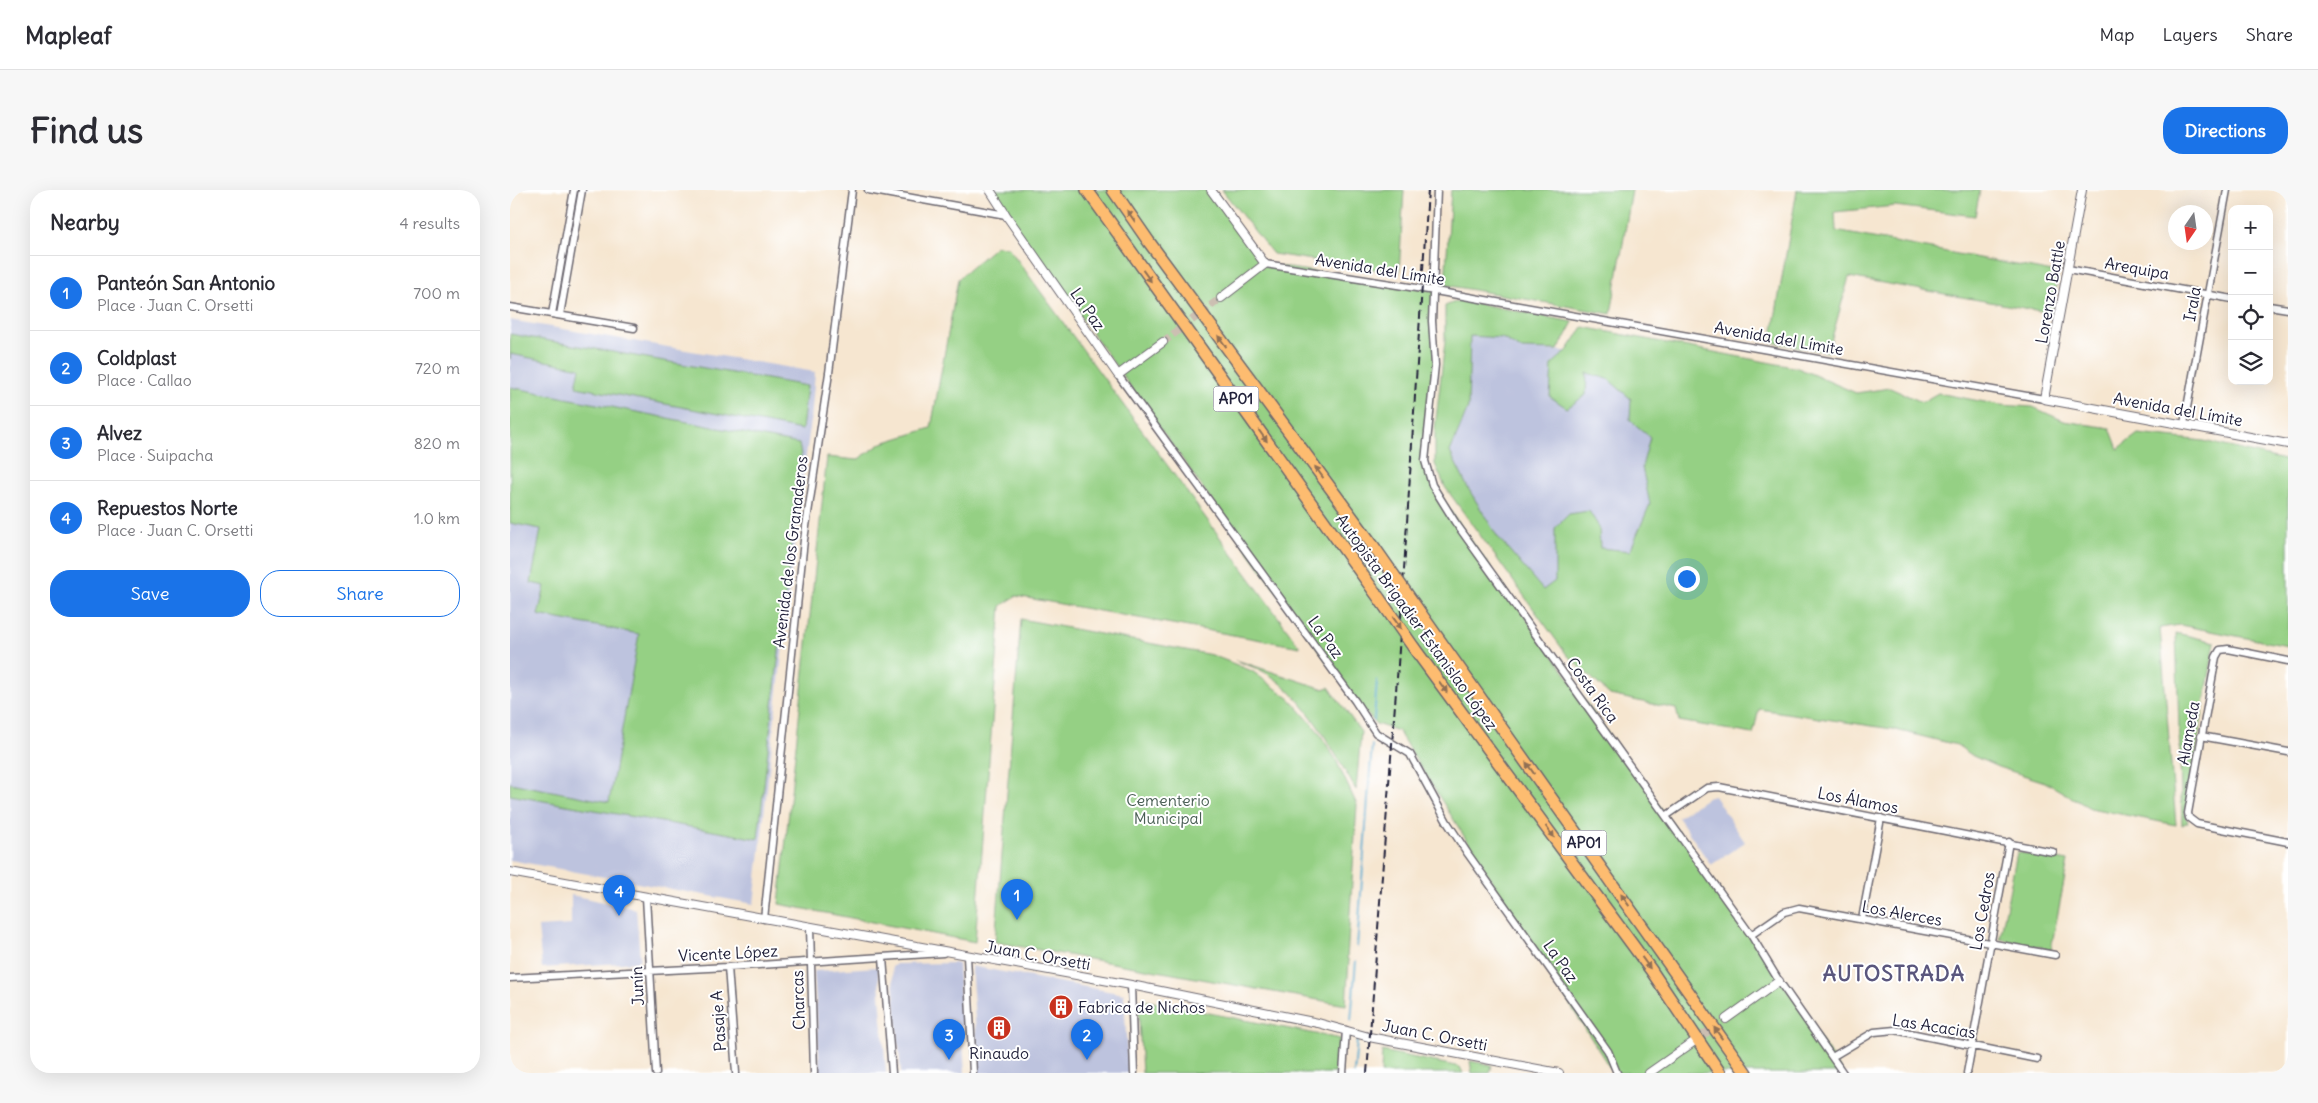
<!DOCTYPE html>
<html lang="en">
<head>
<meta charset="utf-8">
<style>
  :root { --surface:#fff; --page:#f7f7f7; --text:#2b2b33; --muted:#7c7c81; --line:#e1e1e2; --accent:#1a73e8 }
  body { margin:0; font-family:Delius,sans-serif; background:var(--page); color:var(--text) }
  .controls { position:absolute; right:15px; top:15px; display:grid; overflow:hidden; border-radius:10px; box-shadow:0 5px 20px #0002 }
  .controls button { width:45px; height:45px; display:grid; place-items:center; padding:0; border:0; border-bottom:1px solid var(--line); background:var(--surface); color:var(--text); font:25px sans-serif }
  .compass { position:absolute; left:1658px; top:15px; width:45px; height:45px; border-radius:50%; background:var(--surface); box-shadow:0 5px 20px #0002; rotate:193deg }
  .you { position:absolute; left:1176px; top:388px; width:18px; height:18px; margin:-12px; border:4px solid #fff; border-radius:50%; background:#1a73e8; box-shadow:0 0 0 8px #1a73e833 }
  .badge { display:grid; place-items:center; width:32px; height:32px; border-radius:50%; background:var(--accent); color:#fff; font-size:16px; font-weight:700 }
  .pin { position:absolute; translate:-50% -41px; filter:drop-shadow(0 1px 2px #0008) }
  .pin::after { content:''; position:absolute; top:26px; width:18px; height:15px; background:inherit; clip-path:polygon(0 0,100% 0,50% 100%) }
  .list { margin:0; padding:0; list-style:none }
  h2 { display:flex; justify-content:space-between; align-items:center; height:65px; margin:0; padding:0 20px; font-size:21px }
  h2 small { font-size:16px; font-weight:400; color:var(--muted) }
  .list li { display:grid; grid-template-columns:32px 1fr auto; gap:15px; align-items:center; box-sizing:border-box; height:75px; padding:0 20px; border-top:1px solid var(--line) }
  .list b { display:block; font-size:19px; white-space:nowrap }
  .list p { margin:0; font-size:16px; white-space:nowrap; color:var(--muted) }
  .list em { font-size:16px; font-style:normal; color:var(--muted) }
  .actions { display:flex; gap:10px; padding:15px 20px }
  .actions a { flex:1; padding:11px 0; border:1px solid var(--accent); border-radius:20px; text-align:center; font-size:18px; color:var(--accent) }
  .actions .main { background:var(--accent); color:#fff }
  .icon { flex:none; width:28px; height:28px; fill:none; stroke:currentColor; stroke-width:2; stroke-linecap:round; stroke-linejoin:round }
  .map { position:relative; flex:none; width:1778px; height:883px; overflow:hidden; border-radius:20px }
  header { display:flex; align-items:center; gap:30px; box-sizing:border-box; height:70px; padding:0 25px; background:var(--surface); border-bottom:1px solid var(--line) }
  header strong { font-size:24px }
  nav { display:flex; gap:28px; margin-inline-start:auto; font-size:18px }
  .intro { display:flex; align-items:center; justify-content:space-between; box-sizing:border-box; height:120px; padding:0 30px }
  h1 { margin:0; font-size:35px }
  .button { padding:12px 22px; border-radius:20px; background:var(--accent); color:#fff; font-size:18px; font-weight:700 }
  main { display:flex; gap:30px; padding:0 30px }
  aside { flex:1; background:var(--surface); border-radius:20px; box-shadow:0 5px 20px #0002 }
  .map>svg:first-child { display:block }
  .industrial { fill:#bdc3de }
  .green { fill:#95d084; stroke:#5c7960 }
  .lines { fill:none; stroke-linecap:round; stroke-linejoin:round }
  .stream { stroke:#4ea4cb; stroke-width:2 }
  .tertiary-tunnel { stroke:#ccbfb2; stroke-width:8; stroke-dasharray:8 4; stroke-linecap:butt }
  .minor-casing { stroke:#6c676f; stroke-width:9 }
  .tertiary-casing { stroke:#6c676f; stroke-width:10 }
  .motorway-casing { stroke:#6c676f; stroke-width:14 }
  .minor { stroke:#fff; stroke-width:6 }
  .tertiary { stroke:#fff; stroke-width:8 }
  .motorway { stroke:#fdbc6f; stroke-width:11 }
  .rail { stroke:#22223b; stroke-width:2; stroke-dasharray:8 4; stroke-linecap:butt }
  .motorway-bridge-casing { stroke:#6c676f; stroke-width:14; stroke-linecap:butt }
  .motorway-bridge { stroke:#fdbc6f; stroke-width:11 }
  .oneway { fill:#906f55 }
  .labels { text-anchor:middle; stroke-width:4; stroke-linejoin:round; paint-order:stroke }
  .shield { fill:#fff; stroke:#646476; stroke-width:1 }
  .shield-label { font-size:15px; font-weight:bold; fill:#22223b }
  .street-label { font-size:16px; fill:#22223b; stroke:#fff }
  .park-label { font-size:16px; fill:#4a5f55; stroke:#fff }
  .poi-label { font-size:16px; fill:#22223b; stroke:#fff; text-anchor:start }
  .district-label { font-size:21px; font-weight:bold; letter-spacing:1px; fill:#5a567d; stroke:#fff }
</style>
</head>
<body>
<header>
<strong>Mapleaf</strong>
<nav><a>Map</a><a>Layers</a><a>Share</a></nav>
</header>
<div class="intro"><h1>Find us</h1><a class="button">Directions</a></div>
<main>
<aside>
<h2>Nearby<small>4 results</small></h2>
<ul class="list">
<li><span class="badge">1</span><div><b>Panteón San Antonio</b><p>Place · Juan C. Orsetti</p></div><em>700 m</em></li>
<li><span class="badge">2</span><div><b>Coldplast</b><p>Place · Callao</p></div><em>720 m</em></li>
<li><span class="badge">3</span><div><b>Alvez</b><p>Place · Suipacha</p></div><em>820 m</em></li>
<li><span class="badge">4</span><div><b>Repuestos Norte</b><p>Place · Juan C. Orsetti</p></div><em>1.0 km</em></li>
</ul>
<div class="actions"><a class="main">Save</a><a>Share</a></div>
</aside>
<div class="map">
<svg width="1778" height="883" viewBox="0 0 1778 883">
  <rect width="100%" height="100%" fill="#fff"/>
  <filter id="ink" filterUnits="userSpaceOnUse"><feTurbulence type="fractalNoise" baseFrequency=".02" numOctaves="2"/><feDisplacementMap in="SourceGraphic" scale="10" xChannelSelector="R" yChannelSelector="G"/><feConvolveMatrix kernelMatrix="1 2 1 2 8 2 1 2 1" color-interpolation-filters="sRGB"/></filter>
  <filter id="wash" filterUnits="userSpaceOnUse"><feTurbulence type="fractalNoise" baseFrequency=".0096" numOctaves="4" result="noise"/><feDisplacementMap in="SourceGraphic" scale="20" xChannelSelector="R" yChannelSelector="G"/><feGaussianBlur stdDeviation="1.12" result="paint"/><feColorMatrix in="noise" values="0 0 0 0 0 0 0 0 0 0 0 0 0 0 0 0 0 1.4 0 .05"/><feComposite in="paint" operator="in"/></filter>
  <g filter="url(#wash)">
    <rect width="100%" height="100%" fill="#f6e6d0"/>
    <path class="industrial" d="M 0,130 L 305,182 L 301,230 L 288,322 L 244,714 L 0,670 Z
      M 960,146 L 992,148 L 1011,159 L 1057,161 L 1042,174 L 1098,188 L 1121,209 L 1120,230 L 1140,247 L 1132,277 L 1140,314 L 1120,361 L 1090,358 L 1089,337 L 1045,338 L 1045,391 L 1033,401 L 987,346 L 958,298 L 940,262 L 958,218 Z
      M 1204,606 L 1235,652 L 1201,675 L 1168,627 L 1197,608 Z
      M 61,705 L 126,719 L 130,768 L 127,772 L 32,778 L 28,737 L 61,735 Z
      M 448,773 L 455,883 L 391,883 L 382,777 L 386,774 Z
      M 461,776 L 614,804 L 618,883 L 469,883 Z
      M 368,777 L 376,883 L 310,883 L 304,781 Z"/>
    <path class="green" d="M 480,0 L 701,0 L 755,74 L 925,101 L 925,175 L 915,271 L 922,295 L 1241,745 L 1333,883 L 1103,883 L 888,541 L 866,534 L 845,511 Z
      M 712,0 L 894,0 L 889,83 L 763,64 Z
      M 941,0 L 1122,0 L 1101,124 L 935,95 Z
      M 1287,0 L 1470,0 L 1465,26 L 1385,16 L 1325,22 L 1326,41 L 1548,83 L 1542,123 L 1339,87 L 1318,162 L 1261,152 Z
      M 486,56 L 498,57 L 790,457 L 506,406 L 491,416 L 465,752 L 269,714 L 317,267 L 347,270 L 372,253 L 421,238 L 448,89 Z
      M 950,110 L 1063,132 L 1048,160 L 1011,159 L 992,148 L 960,146 L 958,218 L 940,262 L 958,298 L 987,346 L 1033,400 L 1045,391 L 1045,338 L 1059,324 L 1079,321 L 1089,337 L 1090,358 L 1120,361 L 1140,314 L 1132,277 L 1140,247 L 1120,230 L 1121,209 L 1098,189 L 1077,183 L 1076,205 L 1057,218 L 1040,207 L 1042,174 L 1057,161 L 1073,137 L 1288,178 L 1346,203 L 1380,198 L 1412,212 L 1428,203 L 1490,215 L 1523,217 L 1554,231 L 1600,238 L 1608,259 L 1628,244 L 1694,251 L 1778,271 L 1778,456 L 1670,435 L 1650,438 L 1666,635 L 1580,618 L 1535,592 L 1488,577 L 1463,566 L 1447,555 L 1382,539 L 1249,519 L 1243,544 L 1169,531 L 1166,519 L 1100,505 L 1057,465 L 935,297 L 925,274 L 925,238 L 935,151 L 935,116 Z
      M 0,144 L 297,196 L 292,240 L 66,197 L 70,178 L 1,164 L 0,169 Z
      M 0,197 L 289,254 L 291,265 L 248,649 L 0,605 L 0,593 L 99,612 L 129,444 L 28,425 L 35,396 L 21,393 L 31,339 L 0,333 Z
      M 511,429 L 702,465 L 742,481 L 780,509 L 808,541 L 825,568 L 847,615 L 837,769 L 839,770 L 836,815 L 485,752 Z
      M 1666,443 L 1705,452 L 1675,625 L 1678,632 L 1672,635 Z
      M 726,470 L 814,499 L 819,497 L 851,542 L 846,600 C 824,562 796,507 758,484 C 748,478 736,475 726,470 Z
      M 1507,662 L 1558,671 L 1541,759 L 1490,749 Z
      M 633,810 L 831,849 L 825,883 L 632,883 L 628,812 Z
      M 872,861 L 950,877 L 953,883 L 871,883 Z
      M 960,871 L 982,875 L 980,883 L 962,883 Z"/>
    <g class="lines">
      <path class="stream" d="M 864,530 L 867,490
        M 847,757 L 862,555
        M 841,831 L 846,771
        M 844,883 L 847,850"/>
    </g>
  </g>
  <g filter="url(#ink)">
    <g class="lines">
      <path class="tertiary-tunnel" d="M 653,152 L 711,108
        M 1183,852 L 1216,829"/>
      <defs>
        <path id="minor" d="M 358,0 L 496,25
          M 927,0 L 922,131 L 925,175 L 915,271 L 922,295 L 945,332 L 1241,745 L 1269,791 L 1333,883
          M 755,74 L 925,101 L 1534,209
          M 1558,79 L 1722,109
          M 1759,116 L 1778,119
          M 0,117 L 124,138
          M 42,124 L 64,0
          M 50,125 L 72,0
          M 608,185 L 845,511 L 866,543 L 900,564 L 937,632 L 958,664 L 1098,861 L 1107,883
          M 1674,234 L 1717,0
          M 1778,471 L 1718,459 L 1710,460 L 1706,467 L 1678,623 L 1679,628 L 1687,634 L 1778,652
          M 1691,546 L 1778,562
          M 1156,626 L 1197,598 L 1209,597 L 1543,662
          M 136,707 L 146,883
          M 254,729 L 294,350 L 319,183 L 342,0
          M 1352,729 L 1371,628
          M 300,737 L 304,883
          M 1241,745 L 1274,722 L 1289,718 L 1545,765
          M 457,766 L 463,883
          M 373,768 L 382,883
          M 218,777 L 226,883
          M 0,788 L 218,777 L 433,763
          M 621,795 L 624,883
          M 1322,867 L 1364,842 L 1385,840 L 1527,869
          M 833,883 L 836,840
          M 1457,883 L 1499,652"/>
        <path id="tertiary" d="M 480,0 L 496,25 L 608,185 L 653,152
          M 701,0 L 755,74 L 711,108
          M 1572,0 L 1534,209 L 1778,254
          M 0,682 L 621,795 L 808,833 L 859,847 L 1049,883
          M 1216,829 L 1269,791
          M 1139,883 L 1182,853"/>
        <path id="motorway" d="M 577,0 L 869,408
          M 603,0 L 639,52 L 864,357
          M 911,424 L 1236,883
          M 904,458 L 1141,780 L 1210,883"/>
      </defs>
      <use href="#minor" class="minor-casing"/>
      <use href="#tertiary" class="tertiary-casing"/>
      <use href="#motorway" class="motorway-casing"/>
      <use href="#minor" class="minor"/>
      <use href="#tertiary" class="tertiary"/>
      <use href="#motorway" class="motorway"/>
      <path class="rail" d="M 857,883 L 888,475 L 918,0"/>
      <defs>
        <path id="motorway-bridge" d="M 864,357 L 911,424
          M 869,408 L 904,458"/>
      </defs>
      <use href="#motorway-bridge" class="motorway-bridge-casing"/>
      <use href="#motorway-bridge" class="motorway-bridge"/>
    </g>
    <defs><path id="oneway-solid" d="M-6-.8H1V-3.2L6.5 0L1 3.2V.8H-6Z" transform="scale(1.25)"/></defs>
    <g class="oneway">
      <use href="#oneway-solid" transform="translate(621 26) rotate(-125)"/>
      <use href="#oneway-solid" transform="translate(637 86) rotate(54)"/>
      <use href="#oneway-solid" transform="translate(712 151) rotate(-126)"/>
      <use href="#oneway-solid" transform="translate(753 246) rotate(54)"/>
      <use href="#oneway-solid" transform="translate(809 282) rotate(-126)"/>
      <use href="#oneway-solid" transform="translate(887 433) rotate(55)"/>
      <use href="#oneway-solid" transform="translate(933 497) rotate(54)"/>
      <use href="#oneway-solid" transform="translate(1020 578) rotate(-125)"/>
      <use href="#oneway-solid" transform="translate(1040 642) rotate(54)"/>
      <use href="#oneway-solid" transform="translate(1115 710) rotate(-125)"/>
      <use href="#oneway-solid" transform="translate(1136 773) rotate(54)"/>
      <use href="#oneway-solid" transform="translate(1208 843) rotate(-125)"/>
    </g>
  </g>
  <defs>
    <symbol id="building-disc" viewBox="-11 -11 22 22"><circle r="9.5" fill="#c8321e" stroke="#fff"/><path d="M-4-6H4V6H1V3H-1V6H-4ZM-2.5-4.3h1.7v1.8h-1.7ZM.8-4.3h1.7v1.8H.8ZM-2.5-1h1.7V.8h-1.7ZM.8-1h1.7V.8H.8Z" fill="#fff"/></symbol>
  </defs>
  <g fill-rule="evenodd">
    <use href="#building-disc" x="537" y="803" width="28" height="28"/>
    <use href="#building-disc" x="475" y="824" width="28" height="28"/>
  </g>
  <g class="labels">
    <g class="shield">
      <rect x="703.5" y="196.5" width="45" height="25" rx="4"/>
      <rect x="1051.5" y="640.5" width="45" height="25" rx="4"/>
    </g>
    <g class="shield-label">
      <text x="726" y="214">AP01</text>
      <text x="1074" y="658">AP01</text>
    </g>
    <g class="street-label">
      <text transform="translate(1627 78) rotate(10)" y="6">Arequipa</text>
      <text transform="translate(870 79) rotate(9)" y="6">Avenida del Límite</text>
      <text transform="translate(1540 102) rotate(-80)" y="6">Lorenzo Battle</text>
      <text transform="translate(1682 114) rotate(-80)" y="6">Irala</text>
      <text transform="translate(578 119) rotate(55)" y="6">La Paz</text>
      <text transform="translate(1269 148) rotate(10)" y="6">Avenida del Límite</text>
      <text transform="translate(1668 219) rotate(10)" y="6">Avenida del Límite</text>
      <text transform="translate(280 362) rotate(-83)" y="6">Avenida de los Granaderos</text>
      <text transform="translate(907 432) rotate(54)" y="6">Autopista Brigadier Estanislao López</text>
      <text transform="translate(816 447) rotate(54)" y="6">La Paz</text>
      <text transform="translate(1083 500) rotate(54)" y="6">Costa Rica</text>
      <text transform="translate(1678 543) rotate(-80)" y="6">Alameda</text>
      <text transform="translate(1348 610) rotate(11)" y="6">Los Álamos</text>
      <text transform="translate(1472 721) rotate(-80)" y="6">Los Cedros</text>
      <text transform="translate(1392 723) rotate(10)" y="6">Los Alerces</text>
      <text transform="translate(218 763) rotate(-3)" y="6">Vicente López</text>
      <text transform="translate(528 765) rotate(10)" y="6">Juan C. Orsetti</text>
      <text transform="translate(1051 771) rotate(55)" y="6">La Paz</text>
      <text transform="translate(127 796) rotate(-93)" y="6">Junín</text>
      <text transform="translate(288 810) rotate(-92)" y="6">Charcas</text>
      <text transform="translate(208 831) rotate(-94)" y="6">Pasaje A</text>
      <text transform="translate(1424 836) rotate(9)" y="6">Las Acacias</text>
      <text transform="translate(925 845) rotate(11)" y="6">Juan C. Orsetti</text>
    </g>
    <g class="park-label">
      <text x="658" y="616">Cementerio<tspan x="658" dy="18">Municipal</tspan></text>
    </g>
    <g class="poi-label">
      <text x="568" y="823">Fabrica de Nichos</text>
      <text x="489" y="869" text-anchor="middle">Rinaudo</text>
    </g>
    <g class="district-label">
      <text x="1384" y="791">AUTOSTRADA</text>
    </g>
  </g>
</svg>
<div class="controls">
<button>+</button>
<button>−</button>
<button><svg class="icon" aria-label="locate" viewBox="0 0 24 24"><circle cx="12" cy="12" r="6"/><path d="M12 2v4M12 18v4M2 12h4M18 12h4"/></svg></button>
<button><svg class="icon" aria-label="layers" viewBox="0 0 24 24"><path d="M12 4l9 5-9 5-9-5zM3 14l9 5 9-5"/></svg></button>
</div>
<svg class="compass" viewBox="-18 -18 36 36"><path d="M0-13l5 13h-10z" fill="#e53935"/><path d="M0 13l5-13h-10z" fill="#7c7c81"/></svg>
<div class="you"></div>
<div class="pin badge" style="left:507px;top:730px">1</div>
<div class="pin badge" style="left:577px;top:870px">2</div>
<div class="pin badge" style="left:439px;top:870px">3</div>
<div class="pin badge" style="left:109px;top:726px">4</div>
</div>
</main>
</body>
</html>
